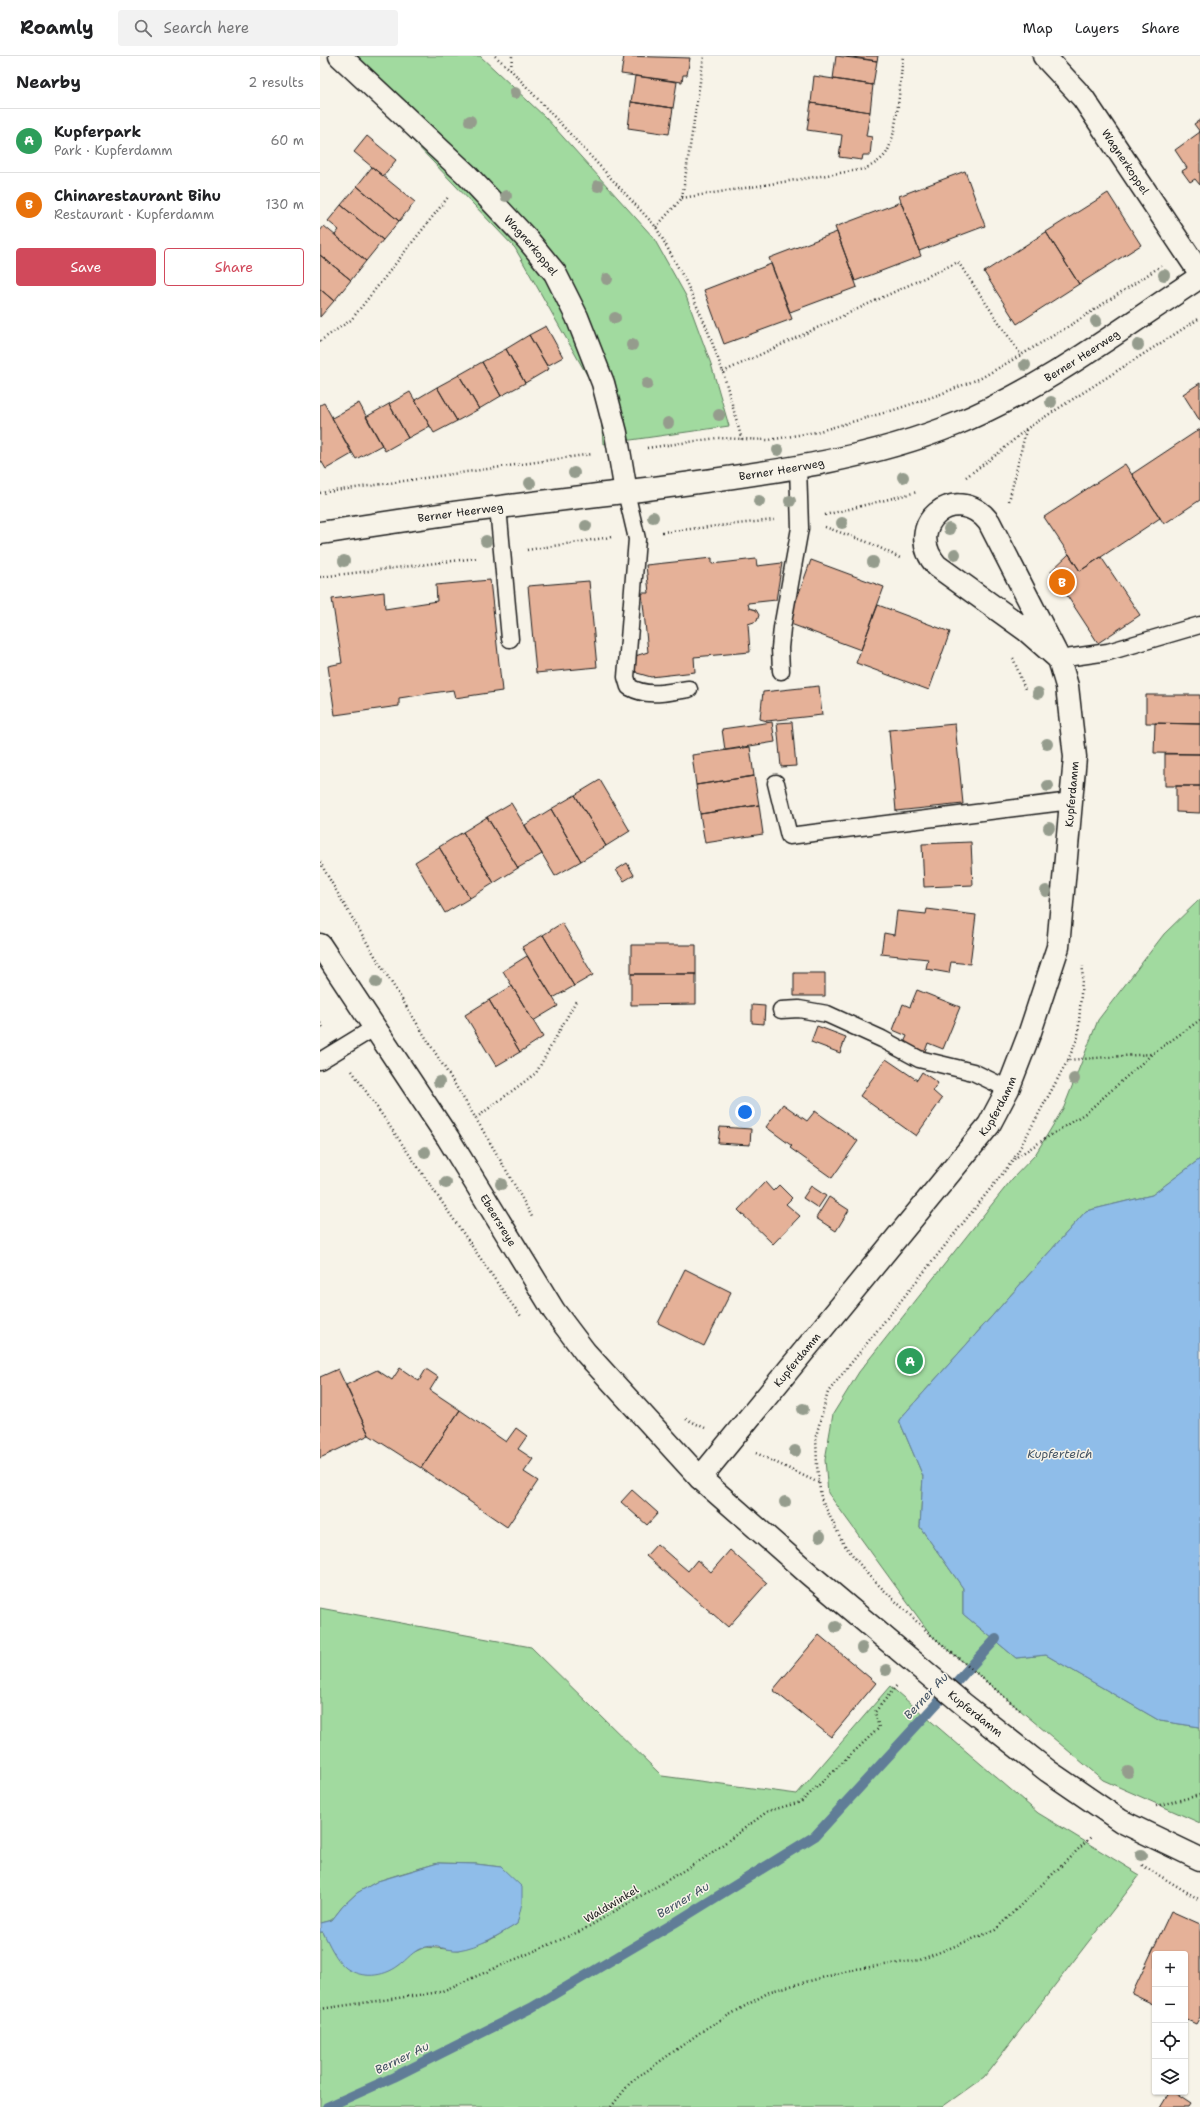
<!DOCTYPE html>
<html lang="en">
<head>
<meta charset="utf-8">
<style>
  :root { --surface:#fff; --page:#f2f2f2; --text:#202124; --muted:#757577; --line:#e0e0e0; --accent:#d1495b }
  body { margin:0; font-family:"Shantell Sans",sans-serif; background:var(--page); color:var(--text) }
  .controls { position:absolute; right:12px; bottom:12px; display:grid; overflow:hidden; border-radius:4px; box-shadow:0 1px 3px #0004 }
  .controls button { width:36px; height:36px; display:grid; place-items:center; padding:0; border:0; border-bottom:1px solid var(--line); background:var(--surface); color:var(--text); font:20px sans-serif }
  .you { position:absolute; left:425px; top:1056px; width:14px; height:14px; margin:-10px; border:3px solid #fff; border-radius:50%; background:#1a73e8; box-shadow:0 0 0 6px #1a73e833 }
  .badge { display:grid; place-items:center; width:26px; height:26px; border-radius:50%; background:var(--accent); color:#fff; font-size:13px; font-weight:700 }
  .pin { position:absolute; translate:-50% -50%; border:2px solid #fff; box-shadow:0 1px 4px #0006 }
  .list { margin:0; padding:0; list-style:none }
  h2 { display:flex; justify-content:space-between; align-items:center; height:52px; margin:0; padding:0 16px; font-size:17px }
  h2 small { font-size:13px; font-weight:400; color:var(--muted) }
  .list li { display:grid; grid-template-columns:26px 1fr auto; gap:12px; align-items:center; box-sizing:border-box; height:64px; padding:0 16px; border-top:1px solid var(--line) }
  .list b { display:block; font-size:15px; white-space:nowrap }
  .list p { margin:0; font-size:13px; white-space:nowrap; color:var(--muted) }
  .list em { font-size:13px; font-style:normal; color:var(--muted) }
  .actions { display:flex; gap:8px; padding:12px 16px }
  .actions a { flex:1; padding:9px 0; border:1px solid var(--accent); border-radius:4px; text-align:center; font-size:14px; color:var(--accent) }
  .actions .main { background:var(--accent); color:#fff }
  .icon { flex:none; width:22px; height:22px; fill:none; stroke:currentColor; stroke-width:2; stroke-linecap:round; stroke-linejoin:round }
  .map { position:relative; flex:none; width:880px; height:2051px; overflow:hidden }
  header { display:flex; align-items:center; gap:24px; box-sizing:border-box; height:56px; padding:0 20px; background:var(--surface); border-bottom:1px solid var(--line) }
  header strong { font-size:19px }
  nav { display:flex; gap:22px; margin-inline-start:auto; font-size:14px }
  .search { width:280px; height:36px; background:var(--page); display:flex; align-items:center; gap:10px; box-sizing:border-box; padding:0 14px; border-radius:4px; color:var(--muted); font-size:15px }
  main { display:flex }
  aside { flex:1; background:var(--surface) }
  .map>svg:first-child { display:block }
  .green { fill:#a1da9f; stroke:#5e7b5e }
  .water { fill:#8fbde9; stroke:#617d97 }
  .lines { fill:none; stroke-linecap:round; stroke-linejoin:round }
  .stream { stroke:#617d97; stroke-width:10 }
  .building { fill:#e5b198; stroke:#1c1c1c }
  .service-casing { stroke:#1c1c1c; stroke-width:19 }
  .minor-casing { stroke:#1c1c1c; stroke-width:25 }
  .tertiary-casing { stroke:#1c1c1c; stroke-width:25 }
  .path { stroke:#1c1c1c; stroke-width:2.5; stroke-dasharray:1 3; stroke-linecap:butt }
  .service { stroke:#f7f3e8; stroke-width:16 }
  .minor { stroke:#f7f3e8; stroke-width:22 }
  .tertiary { stroke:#f7f3e8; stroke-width:22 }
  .tree { fill:#959c8d }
  .labels { text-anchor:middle; stroke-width:3; stroke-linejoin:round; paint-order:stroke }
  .street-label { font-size:11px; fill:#1c1c1c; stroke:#f7f3e8 }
  .water-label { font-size:12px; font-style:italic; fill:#445464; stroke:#f7f3e8 }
</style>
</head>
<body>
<header>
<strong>Roamly</strong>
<div class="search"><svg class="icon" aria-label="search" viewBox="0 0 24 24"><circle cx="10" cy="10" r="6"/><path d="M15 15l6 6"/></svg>Search here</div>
<nav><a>Map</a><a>Layers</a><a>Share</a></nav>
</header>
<main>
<aside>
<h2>Nearby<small>2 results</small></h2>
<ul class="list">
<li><span class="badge" style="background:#2e9e5b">A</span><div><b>Kupferpark</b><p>Park · Kupferdamm</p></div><em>60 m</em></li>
<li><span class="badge" style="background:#e8710a">B</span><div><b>Chinarestaurant Bihu</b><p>Restaurant · Kupferdamm</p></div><em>130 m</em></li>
</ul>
<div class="actions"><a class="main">Save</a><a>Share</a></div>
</aside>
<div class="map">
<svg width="880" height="2051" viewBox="0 0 880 2051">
  <rect width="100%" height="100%" fill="#f7f3e8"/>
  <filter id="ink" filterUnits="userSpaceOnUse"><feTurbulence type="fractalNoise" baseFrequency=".025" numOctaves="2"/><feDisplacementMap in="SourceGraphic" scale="8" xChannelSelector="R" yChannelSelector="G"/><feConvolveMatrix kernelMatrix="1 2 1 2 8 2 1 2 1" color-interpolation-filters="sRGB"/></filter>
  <g filter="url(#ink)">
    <path class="green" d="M 12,0 L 160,0 L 225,61 L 333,181 L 366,240 L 391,308 L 409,370 L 283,388 L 280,342 L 195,192 Z
      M 880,843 L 880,1103 L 832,1139 L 766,1155 L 579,1364 L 603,1420 L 600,1471 L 643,1532 L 643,1558 L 696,1602 L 726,1599 L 840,1665 L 880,1671 L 880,1767 L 783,1724 L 611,1579 L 508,1437 L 505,1404 L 513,1358 L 539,1316 L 692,1123 L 715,1099 L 744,1051 L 778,964 L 844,878 Z
      M 0,1552 L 211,1591 L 342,1720 L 477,1738 L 570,1630 L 718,1757 L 820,1819 L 664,2021 L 622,2051 L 0,2051 L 0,1876 L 3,1876 L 13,1895 L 78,1910 L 90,1898 L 105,1891 L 138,1894 L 170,1884 L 197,1868 L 181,1811 L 156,1808 L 118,1807 L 80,1818 L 58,1825 L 37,1837 L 23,1850 L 12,1864 L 0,1867 Z"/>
    <path class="water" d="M 880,1103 L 880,1671 L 840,1665 L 726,1599 L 696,1602 L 643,1558 L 643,1532 L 600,1471 L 603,1420 L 579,1364 L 766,1155 L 832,1139 Z
      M 118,1807 L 156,1808 L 181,1811 L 202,1831 L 202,1847 L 197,1868 C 179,1879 159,1891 138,1894 C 128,1895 115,1888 105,1891 C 93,1894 87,1904 78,1910 C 63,1921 42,1923 26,1912 C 16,1904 9,1888 3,1876 L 0,1876 L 0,1867 L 12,1864 L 23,1850 L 37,1837 L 58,1825 Z"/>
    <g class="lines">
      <path class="stream" d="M 7,2051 L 74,2021 L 211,1952 L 356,1866 L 495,1780 L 676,1583"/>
    </g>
    <path class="building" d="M 304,0 L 370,2 L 367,19 L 363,19 L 362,26 L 301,18 Z
      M 516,0 L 557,5 L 553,29 L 513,23 Z
      M 526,0 L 558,0 L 557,5 Z
      M 315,20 L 357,26 L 353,52 L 311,46 Z
      M 494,20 L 553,29 L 550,56 L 491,47 Z
      M 311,46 L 353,52 L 349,78 L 308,72 Z
      M 491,47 L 550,56 L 546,80 L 552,81 L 550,99 L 543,99 L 542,104 L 519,101 L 522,79 L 487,74 Z
      M 880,64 L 880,129 L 875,123 L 870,126 L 862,115 L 867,112 L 855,94 L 880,76 L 874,68 Z
      M 47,80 L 76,104 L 63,120 L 34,96 Z
      M 52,111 L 95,146 L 79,165 L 37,130 Z
      M 645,115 L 665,170 L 599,195 L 579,140 Z
      M 37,130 L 79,165 L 63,184 L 21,149 Z
      M 788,137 L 821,189 L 759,228 L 726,176 Z
      M 581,146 L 601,200 L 535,225 L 515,171 Z
      M 21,149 L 63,184 L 46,205 L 15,179 L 19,174 L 8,165 Z
      M 4,170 L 46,205 L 31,224 L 0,199 L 0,175 Z
      M 517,176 L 537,231 L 470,256 L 449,202 Z
      M 726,176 L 759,228 L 697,268 L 664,216 Z
      M 0,199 L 31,224 L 14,245 L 0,233 Z
      M 451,208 L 472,263 L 404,288 L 384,234 Z
      M 0,233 L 14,245 L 0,261 Z
      M 226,270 L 243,301 L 227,310 L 209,279 Z
      M 209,279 L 229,313 L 205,327 L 186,293 Z
      M 186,293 L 205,327 L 181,340 L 162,306 Z
      M 162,306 L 181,340 L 159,353 L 139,319 Z
      M 139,319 L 159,353 L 137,365 L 117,331 Z
      M 880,327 L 880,365 L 863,338 Z
      M 117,331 L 137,365 L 114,377 L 95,344 Z
      M 90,336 L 110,370 L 88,382 L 69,348 Z
      M 4,347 L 32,398 L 6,413 L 0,403 L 0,349 Z
      M 39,347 L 62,389 L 36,403 L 12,362 Z
      M 69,348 L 88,382 L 65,395 L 46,361 Z
      M 880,373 L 880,444 L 844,468 L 812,418 Z
      M 805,408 L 840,462 L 760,515 L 724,461 Z
      M 749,498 L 760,515 L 781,501 L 820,559 L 778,587 L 731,515 Z
      M 392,502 L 392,508 L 436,503 L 437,510 L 462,507 L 456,544 L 428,547 L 429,552 L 436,554 L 439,559 L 437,565 L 428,568 L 430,596 L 374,601 L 375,616 L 331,621 L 317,617 L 312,609 L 315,600 L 328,596 L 322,537 L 329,537 L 326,509 Z
      M 491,504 L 564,531 L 541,594 L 468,567 Z
      M 170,524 L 182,635 L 135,642 L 133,634 L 79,642 L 79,650 L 15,659 L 8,610 L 22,607 L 12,543 L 64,536 L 65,553 L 117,545 L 116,529 Z
      M 269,525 L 277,611 L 216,617 L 208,530 Z
      M 558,549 L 630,576 L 609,634 L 536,607 Z
      M 499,630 L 502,659 L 447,665 L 440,663 L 443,636 Z
      M 826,639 L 880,639 L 880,668 L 826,667 Z
      M 452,666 L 455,686 L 405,694 L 402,673 Z
      M 472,666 L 476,710 L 461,711 L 457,667 Z
      M 835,667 L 880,668 L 880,698 L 834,697 Z
      M 635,668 L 643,748 L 576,755 L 569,674 Z
      M 430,691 L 434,720 L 376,729 L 372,699 Z
      M 845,698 L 880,698 L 880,730 L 845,730 Z
      M 434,720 L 439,749 L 380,758 L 376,729 Z
      M 280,724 L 310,775 L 286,790 L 255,739 Z
      M 856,730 L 880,730 L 880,757 L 856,756 Z
      M 255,739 L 286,790 L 261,805 L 231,753 Z
      M 191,747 L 222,798 L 198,812 L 167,761 Z
      M 439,749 L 443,778 L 385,787 L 380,758 Z
      M 231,753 L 261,805 L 235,820 L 205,769 Z
      M 167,761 L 198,812 L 174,827 L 143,776 Z
      M 143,776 L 174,827 L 150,842 L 119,791 Z
      M 651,786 L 653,829 L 604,831 L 602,788 Z
      M 119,791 L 150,842 L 125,857 L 95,806 Z
      M 307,807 L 314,819 L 304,825 L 296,814 Z
      M 607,853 L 656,859 L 650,908 L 631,906 L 629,917 L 606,913 L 608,903 L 561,898 L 564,877 L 574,879 L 577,855 L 606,858 Z
      M 242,867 L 273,919 L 254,930 L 223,879 Z
      M 223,879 L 254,930 L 233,942 L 202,891 Z
      M 311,889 L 376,889 L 376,918 L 311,918 Z
      M 207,900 L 238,950 L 213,965 L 183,915 Z
      M 474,917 L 505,917 L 505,940 L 474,940 Z
      M 311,918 L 376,918 L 376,948 L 311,949 Z
      M 192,930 L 223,981 L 200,996 L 169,944 Z
      M 597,934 L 640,951 L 623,993 L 608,987 L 604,998 L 583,989 L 587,980 L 573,974 L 583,948 L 590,951 Z
      M 169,944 L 200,996 L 176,1010 L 145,959 Z
      M 432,949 L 445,950 L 444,968 L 432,967 Z
      M 497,970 L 526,981 L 520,997 L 491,986 Z
      M 566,1003 L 597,1024 L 602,1016 L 618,1027 L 613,1035 L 622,1043 L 596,1080 L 540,1040 Z
      M 463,1048 L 487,1065 L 495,1055 L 538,1085 L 512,1122 L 470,1092 L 472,1090 L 446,1071 Z
      M 400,1071 L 431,1073 L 430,1089 L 398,1087 Z
      M 445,1126 L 453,1135 L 459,1129 L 472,1142 L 466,1148 L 480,1160 L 453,1188 L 418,1154 Z
      M 491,1130 L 506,1140 L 498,1152 L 483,1142 Z
      M 509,1141 L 529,1154 L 516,1175 L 496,1162 Z
      M 365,1213 L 411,1236 L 384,1290 L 338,1267 Z
      M 80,1312 L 99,1325 L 106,1313 L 118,1321 L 110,1334 L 140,1354 L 101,1412 L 49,1379 L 26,1329 L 57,1314 L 72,1324 Z
      M 18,1313 L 49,1379 L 0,1402 L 0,1321 Z
      M 140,1354 L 186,1386 L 196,1372 L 207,1380 L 198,1393 L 213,1403 L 204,1416 L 218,1425 L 187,1471 L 101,1412 Z
      M 312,1434 L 338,1457 L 327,1469 L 301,1446 Z
      M 337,1488 L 368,1515 L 377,1504 L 391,1516 L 410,1494 L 447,1527 L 408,1571 L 326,1500 Z
      M 499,1579 L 556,1627 L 511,1681 L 453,1634 Z
      M 851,1855 L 880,1868 L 880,1961 L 876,1968 L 865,1963 L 865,1898 L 835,1898 L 835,1949 L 812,1938 Z
      M 849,2036 L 853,2036 L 871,2048 L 869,2051 L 840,2051 Z"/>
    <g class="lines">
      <defs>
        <path id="service" d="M 306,436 L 317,483 L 306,621 L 309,631 C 330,642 346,636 369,633
          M 178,451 L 190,583
          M 739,603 L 788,596 L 880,569
          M 461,615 L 460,592 L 462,572 L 480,472 L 478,410
          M 456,727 L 469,780 L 751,745
          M 461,954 L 479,953 L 507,958 L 562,983 L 599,1003 L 653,1016 L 688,1033
          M 0,1005 L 54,972"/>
        <g id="minor">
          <path id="s1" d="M 20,0 L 146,118 L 208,184 L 235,217 L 257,261 L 283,327 L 296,377 L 306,436"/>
          <path id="s2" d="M 724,0 L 763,42 L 880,217"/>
          <path id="s3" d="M 0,889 L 128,1082 L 234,1255 L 265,1296 L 380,1422 L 489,1518 L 642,1647 L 728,1715 L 801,1765 L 880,1803"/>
          <path id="s4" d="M 380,1422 L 669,1069 L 688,1033 L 710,976 L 738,891 L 755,701 L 747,630 L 739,603 L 669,466 C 636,424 581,470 617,510 L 706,574 L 739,603"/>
        </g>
        <g id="tertiary">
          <path id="s5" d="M 0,477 C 60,468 120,458 181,451 C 240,443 299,437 357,429 C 451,416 548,404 636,368 C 724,332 801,273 880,221"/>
        </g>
      </defs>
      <use href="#service" class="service-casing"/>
      <use href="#minor" class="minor-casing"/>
      <use href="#tertiary" class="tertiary-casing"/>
      <path class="path" d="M 175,0 L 191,14 L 336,171 L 365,224 L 386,270 L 403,316 L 422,384
        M 191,13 L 192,0
        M 362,142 L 545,113 C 554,108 563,104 568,94 C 578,73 580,24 583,0
        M 336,171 L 362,142 L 384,0
        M 0,285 L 31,264 L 129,140
        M 403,316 L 638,206 L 701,299
        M 327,392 L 397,382 L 449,384 L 496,376 L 574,354 L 618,339 L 661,322 L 701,299 L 754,267 L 841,210
        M 646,421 L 680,396 L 706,373 L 880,262
        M 0,437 L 272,398
        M 689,445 L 706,374
        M 505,459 L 597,436
        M 505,471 L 550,487 L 580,502
        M 342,476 L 454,464
        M 207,494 L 291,481
        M 0,521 L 157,502
        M 693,602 L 705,633
        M 0,806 C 67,927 147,1039 212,1161
        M 0,967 L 4,973
        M 748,1004 L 758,981 L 763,910
        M 32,1015 L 191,1247 L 201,1260
        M 156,1062 L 216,1017 L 257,943
        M 695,1101 L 748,1004 L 831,998
        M 366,1363 L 385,1372
        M 436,1397 L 499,1427
        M 700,1654 L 611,1579 L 549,1520 L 523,1487 L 501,1442 L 497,1410 L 496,1380 L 508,1336 L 695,1102 L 767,1056 L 832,998 L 880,964
        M 836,1750 L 880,1739
        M 822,1809 L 880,1844
        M 0,1953 L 120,1936 L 263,1874 L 383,1803 L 448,1755 L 481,1746 L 559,1672 L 555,1656 L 578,1628
        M 291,2051 L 310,2027 L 385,1973 L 451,1935 L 536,1913 L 600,1904 L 675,1874 L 772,1780"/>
      <use href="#service" class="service"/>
      <use href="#minor" class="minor"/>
      <use href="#tertiary" class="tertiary"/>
    </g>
    <g class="tree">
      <circle cx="195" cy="37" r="6"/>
      <circle cx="150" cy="65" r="6"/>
      <circle cx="278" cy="130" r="6"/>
      <circle cx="186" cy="140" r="6"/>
      <circle cx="844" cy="219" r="6"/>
      <circle cx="287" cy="223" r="6"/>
      <circle cx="295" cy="262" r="6"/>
      <circle cx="776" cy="265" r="6"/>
      <circle cx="312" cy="289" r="6"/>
      <circle cx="818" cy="289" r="6"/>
      <circle cx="705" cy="309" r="6"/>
      <circle cx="327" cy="328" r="6"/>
      <circle cx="731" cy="346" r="6"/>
      <circle cx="399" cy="359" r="6"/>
      <circle cx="348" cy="367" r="6"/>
      <circle cx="458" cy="394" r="6"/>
      <circle cx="254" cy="417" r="6"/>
      <circle cx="583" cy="421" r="6"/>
      <circle cx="210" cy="427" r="6"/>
      <circle cx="439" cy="445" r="6"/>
      <circle cx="470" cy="445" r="6"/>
      <circle cx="333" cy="461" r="6"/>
      <circle cx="522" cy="467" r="6"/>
      <circle cx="266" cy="470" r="6"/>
      <circle cx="629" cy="473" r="6"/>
      <circle cx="166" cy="485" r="6"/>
      <circle cx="635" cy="498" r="6"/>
      <circle cx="24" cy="505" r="6"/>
      <circle cx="553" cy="506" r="6"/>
      <circle cx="718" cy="637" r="6"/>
      <circle cx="727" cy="688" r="6"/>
      <circle cx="728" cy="730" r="6"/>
      <circle cx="729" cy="772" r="6"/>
      <circle cx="726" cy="835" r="6"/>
      <circle cx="56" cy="926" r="6"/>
      <circle cx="754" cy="1023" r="6"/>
      <circle cx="119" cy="1026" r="6"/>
      <circle cx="105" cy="1096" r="6"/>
      <circle cx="126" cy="1127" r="6"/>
      <circle cx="181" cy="1128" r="6"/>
      <circle cx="483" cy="1353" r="6"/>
      <circle cx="475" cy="1395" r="6"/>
      <circle cx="465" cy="1446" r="6"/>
      <circle cx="500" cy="1480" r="6"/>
      <circle cx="516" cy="1571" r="6"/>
      <circle cx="542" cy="1592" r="6"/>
      <circle cx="566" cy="1614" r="6"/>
      <circle cx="808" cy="1716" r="6"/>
      <circle cx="821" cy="1799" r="6"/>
    </g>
  </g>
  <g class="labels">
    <g class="street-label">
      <text dy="4" stroke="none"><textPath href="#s2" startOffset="134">Wagnerkoppel</textPath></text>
      <text dy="4" stroke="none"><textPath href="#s1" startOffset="269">Wagnerkoppel</textPath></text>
      <text dy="4" stroke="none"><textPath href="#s5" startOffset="790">Berner Heerweg</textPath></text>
      <text dy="4" stroke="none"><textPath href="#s5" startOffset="466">Berner Heerweg</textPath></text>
      <text dy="4" stroke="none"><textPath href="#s5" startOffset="142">Berner Heerweg</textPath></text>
      <text dy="4" stroke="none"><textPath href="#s4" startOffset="801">Kupferdamm</textPath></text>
      <text dy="4" stroke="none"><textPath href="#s4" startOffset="477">Kupferdamm</textPath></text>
      <text dy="4" stroke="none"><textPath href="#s3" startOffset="328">Ebeersreye</textPath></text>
      <text dy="4" stroke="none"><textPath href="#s4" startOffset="153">Kupferdamm</textPath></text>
      <text dy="4" stroke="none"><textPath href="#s3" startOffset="1019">Kupferdamm</textPath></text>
      <text transform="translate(291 1848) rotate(-31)" y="4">Waldwinkel</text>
    </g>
    <g class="water-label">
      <text x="740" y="1402">Kupferteich</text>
      <text transform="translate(606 1640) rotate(-47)" y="4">Berner Au</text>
      <text transform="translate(363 1844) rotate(-31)" y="4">Berner Au</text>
      <text transform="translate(82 2002) rotate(-26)" y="4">Berner Au</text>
    </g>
  </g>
</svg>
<div class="controls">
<button>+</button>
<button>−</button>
<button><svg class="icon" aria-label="locate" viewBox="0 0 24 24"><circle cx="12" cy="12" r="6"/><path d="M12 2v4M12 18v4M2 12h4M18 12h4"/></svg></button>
<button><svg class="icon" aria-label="layers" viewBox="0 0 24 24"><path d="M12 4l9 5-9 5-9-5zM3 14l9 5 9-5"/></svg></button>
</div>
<div class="you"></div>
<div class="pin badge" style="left:590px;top:1305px;background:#2e9e5b">A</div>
<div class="pin badge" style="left:742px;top:526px;background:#e8710a">B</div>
</div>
</main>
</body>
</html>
